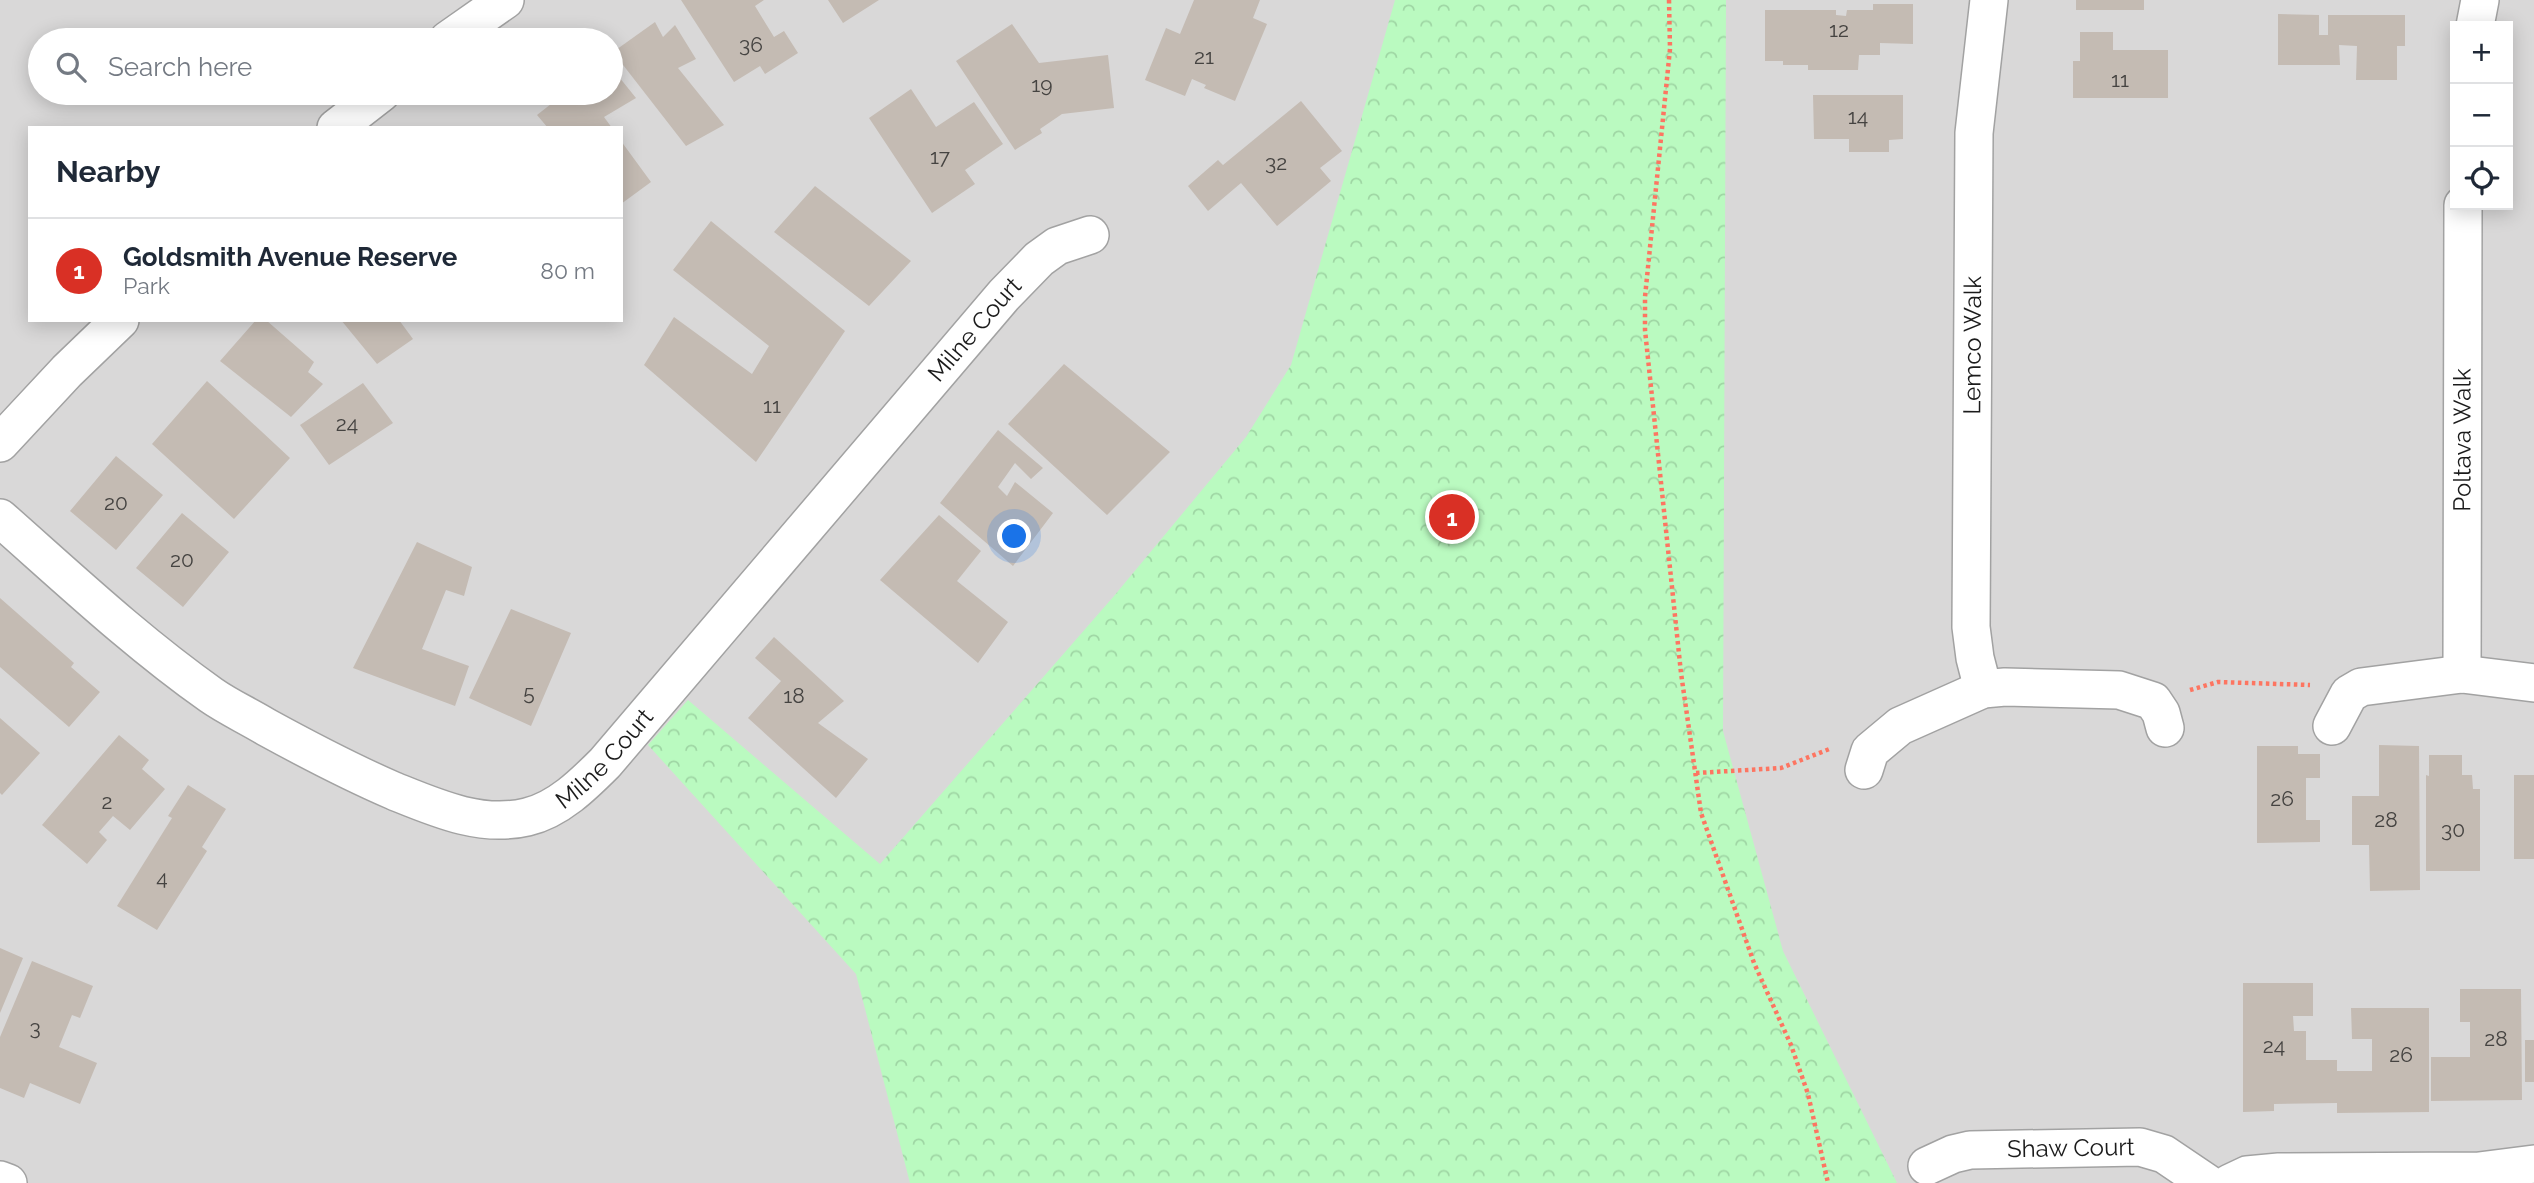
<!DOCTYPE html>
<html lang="en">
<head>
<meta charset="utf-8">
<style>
  :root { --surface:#fff; --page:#f2f2f3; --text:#1f2937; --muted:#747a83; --line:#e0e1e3; --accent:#d93025 }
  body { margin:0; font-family:Raleway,sans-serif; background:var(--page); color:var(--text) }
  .controls { position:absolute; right:21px; top:21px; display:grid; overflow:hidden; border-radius:0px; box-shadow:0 4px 18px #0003 }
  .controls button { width:63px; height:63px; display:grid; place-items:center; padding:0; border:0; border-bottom:2px solid var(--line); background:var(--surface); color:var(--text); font:35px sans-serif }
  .you { position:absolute; left:1015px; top:537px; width:24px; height:24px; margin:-18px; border:5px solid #fff; border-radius:50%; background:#1a73e8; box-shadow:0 0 0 10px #1a73e833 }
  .badge { display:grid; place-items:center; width:46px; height:46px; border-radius:50%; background:var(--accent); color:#fff; font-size:23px; font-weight:700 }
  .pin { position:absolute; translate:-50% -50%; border:4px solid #fff; box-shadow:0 2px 7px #0006 }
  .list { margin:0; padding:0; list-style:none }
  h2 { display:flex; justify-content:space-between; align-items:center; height:91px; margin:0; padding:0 28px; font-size:30px }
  h2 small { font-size:23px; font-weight:400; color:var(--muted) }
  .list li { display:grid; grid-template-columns:46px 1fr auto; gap:21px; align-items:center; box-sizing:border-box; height:105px; padding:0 28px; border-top:2px solid var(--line) }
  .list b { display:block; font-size:26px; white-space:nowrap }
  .list p { margin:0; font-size:23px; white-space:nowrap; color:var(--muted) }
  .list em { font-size:23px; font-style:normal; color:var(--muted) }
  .icon { flex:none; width:38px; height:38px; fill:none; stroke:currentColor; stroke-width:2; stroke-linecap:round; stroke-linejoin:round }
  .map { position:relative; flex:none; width:2534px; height:1183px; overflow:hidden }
  .search { position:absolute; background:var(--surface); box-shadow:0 4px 18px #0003; left:28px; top:28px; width:595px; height:77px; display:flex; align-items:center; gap:18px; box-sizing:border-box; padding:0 24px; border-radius:38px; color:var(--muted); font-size:26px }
  .panel { position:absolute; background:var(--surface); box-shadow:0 4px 18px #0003; left:28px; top:126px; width:595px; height:196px; border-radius:0px }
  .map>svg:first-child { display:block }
  .residential { fill:#d9d8d8; fill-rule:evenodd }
  .park { fill:url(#park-crowns) }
  .building { fill:#c4bbb3 }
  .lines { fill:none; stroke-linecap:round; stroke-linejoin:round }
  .minor-casing { stroke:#a2a2a2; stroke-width:40 }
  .path { stroke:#fd7561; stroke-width:4.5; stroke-dasharray:3.5 3.5; stroke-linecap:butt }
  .minor { stroke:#fff; stroke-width:37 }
  .labels { text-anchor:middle; stroke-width:5; stroke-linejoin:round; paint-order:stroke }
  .number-label { font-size:21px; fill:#454341 }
  .street-label { font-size:24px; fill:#1b1b1b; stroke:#fff }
</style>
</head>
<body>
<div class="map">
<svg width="2534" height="1183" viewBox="0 0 2534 1183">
  <defs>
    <pattern id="park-crowns" width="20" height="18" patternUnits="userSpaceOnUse" patternTransform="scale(1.75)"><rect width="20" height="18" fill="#bafac0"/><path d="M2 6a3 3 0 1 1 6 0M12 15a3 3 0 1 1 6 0" fill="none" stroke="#9fd6a4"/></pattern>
  </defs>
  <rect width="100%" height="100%" fill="#ede9e0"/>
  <path class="residential" d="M 0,0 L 2534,0 L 2534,1183 L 0,1183 ZM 2455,26 L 2508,26 L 2508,205 L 2455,205 ZM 40,40 L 611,40 L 611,93 L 40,93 ZM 30,128 L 621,128 L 621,320 L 30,320 Z"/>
  <path class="park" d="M 1395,0 L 1726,0 L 1723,731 L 1783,951 L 1897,1183 L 910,1183 L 856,974 L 648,745 L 688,700 L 880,864 L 1114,596 L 1246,437 L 1291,365 Z"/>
  <path class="building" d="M 681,0 L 764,0 L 755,6 L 774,37 L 784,31 L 798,53 L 765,74 L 760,66 L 734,82 Z
    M 828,0 L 879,0 L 843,23 Z
    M 1194,0 L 1260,0 L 1253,18 L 1267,24 L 1235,101 L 1204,88 L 1206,85 L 1192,79 L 1185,96 L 1145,80 L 1166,28 L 1180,34 Z
    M 2076,0 L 2144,0 L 2144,10 L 2076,10 Z
    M 1873,4 L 1913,4 L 1913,44 L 1880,43 L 1880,55 L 1859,55 L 1858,70 L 1808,70 L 1808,65 L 1783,65 L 1783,61 L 1765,61 L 1765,10 L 1836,10 L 1836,15 L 1846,16 L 1847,10 L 1873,10 Z
    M 2278,14 L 2319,15 L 2319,35 L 2328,35 L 2328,15 L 2405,15 L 2405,46 L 2397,46 L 2397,80 L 2356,80 L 2357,46 L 2339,45 L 2340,65 L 2278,65 Z
    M 655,22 L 663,37 L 675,25 L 696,59 L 678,68 L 724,125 L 686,146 L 613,52 Z
    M 1012,24 L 1039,63 L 1108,55 L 1114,108 L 1062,114 L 1040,129 L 1042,133 L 1015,150 L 956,61 Z
    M 2080,32 L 2113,32 L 2113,50 L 2168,50 L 2168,98 L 2073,98 L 2073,61 L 2080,61 Z
    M 611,67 L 636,98 L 604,117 L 612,128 L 548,128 L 537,115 L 565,93 L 611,93 Z
    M 911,89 L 936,127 L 974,102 L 1003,144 L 965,170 L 975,184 L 932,213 L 869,118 Z
    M 1813,95 L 1903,95 L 1903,139 L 1889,140 L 1889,152 L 1849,152 L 1849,139 L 1814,139 Z
    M 1301,101 L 1342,151 L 1320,168 L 1331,181 L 1277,226 L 1241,183 L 1208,211 L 1188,186 L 1218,160 L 1223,165 Z
    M 621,141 L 651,182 L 621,204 Z
    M 815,186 L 911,261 L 869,306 L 774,232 Z
    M 711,221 L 845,331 L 756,462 L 644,365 L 674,317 L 752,374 L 769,346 L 673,270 Z
    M 256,320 L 266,320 L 314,362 L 308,372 L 323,384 L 291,417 L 220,361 Z
    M 341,320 L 399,320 L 413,339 L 377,364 Z
    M 1064,364 L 1170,452 L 1107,515 L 1008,424 Z
    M 207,381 L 290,458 L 234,519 L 152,444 Z
    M 363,383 L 393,423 L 329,465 L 300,425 Z
    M 998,430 L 1043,468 L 1031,479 L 1015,463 L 998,487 L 1007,496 L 1015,482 L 1053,513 L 1013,566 L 940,503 Z
    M 116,456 L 163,495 L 116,550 L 70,511 Z
    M 182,513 L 229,552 L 183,607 L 136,568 Z
    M 939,515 L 981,551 L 957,581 L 1008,622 L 978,663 L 880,580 Z
    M 417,542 L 472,567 L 464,596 L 446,590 L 422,649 L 469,666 L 455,706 L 353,668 Z
    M 0,598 L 74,663 L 71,667 L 100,692 L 69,727 L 0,667 Z
    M 511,609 L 571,633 L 531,726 L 469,698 Z
    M 774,637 L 844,701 L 818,723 L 868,759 L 836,798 L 748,718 L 781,681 L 755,658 Z
    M 0,718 L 40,753 L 2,795 L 0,793 Z
    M 119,735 L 149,760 L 142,769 L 165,789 L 130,830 L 113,816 L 99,832 L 107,840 L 87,864 L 42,825 Z
    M 2379,745 L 2419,746 L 2420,890 L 2370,891 L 2369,845 L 2352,845 L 2352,796 L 2379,796 Z
    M 2257,746 L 2298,746 L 2298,754 L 2320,754 L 2320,778 L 2306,778 L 2306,820 L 2320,820 L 2320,842 L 2257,843 Z
    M 2429,755 L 2462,755 L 2462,775 L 2472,775 L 2473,789 L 2480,789 L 2480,871 L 2426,871 L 2426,775 L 2429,776 Z
    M 2514,775 L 2534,775 L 2534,859 L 2514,859 Z
    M 188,785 L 226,809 L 202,847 L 207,851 L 157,930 L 117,906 L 172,818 L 168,816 Z
    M 0,948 L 23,958 L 0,1013 Z
    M 32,961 L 93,986 L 80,1018 L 72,1015 L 59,1047 L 97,1063 L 80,1104 L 30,1083 L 24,1098 L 0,1088 L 0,1037 Z
    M 2243,983 L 2313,983 L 2313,1016 L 2293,1016 L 2294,1031 L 2306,1031 L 2306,1060 L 2337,1060 L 2337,1071 L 2372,1071 L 2372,1039 L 2352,1039 L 2351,1008 L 2429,1008 L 2429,1112 L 2337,1113 L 2337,1103 L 2274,1104 L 2274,1111 L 2243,1112 Z
    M 2460,989 L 2521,989 L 2522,1100 L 2431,1101 L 2431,1057 L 2470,1057 L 2470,1022 L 2460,1022 Z
    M 2525,1040 L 2534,1040 L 2534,1082 L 2525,1082 Z"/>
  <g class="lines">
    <defs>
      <g id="minor">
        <path d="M 2475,26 L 2480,0"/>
        <path d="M 448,40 L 505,0"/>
        <path d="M 336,128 L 381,93"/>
        <path d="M 0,443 L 67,371 L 120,320"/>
        <path id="s1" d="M 0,518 C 69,579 136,642 211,695 C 228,707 248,716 266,727 C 308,750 350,772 394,791 C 436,808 481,828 527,817 C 558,810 584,784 605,763 L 1004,295 L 1039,259 L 1057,246 L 1090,235"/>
        <path id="s2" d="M 2462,674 L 2463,205"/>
        <path id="s3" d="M 1983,689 L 1975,658 L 1971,627 L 1974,133 L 1989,0"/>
        <path d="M 2332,726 L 2349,694 L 2361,687 L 2462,674 L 2534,683"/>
        <path d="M 1864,770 L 1870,751 L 1900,726 L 1983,689 L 2005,687 L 2119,690 L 2153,701 L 2161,713 L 2165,728"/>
        <path id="s4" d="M 1927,1166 L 1953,1154 L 1970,1150 L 2140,1147 L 2164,1154 L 2207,1183"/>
        <path d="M 0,1180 L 8,1183"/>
        <path d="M 2230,1183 L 2247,1175 L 2279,1172 L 2479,1171 L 2534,1164"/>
      </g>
    </defs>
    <use href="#minor" class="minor-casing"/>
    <path class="path" d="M 1669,0 L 1670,49 L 1645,297 L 1645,330 L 1681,673 L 1701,813 L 1754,963 L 1791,1045 L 1808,1094 L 1828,1183
      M 2190,690 L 2218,682 L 2310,685
      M 1696,773 L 1781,768 L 1832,748"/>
    <use href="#minor" class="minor"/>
  </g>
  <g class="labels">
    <g class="number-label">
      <text x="1839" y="37">12</text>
      <text x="751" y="52">36</text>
      <text x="1204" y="64">21</text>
      <text x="2120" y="87">11</text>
      <text x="1042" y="92">19</text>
      <text x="1858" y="124">14</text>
      <text x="940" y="164">17</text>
      <text x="1276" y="170">32</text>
      <text x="772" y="413">11</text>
      <text x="347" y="431">24</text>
      <text x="116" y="510">20</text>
      <text x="182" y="567">20</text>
      <text x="529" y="700">5</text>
      <text x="794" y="703">18</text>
      <text x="2282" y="806">26</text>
      <text x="107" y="809">2</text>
      <text x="2386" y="827">28</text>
      <text x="2453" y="837">30</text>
      <text x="162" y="885">4</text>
      <text x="35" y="1035">3</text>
      <text x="2496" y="1046">28</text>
      <text x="2274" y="1053">24</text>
      <text x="2401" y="1062">26</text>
    </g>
    <g class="street-label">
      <text dy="8" stroke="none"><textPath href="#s1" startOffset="1286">Milne Court</textPath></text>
      <text dy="8" stroke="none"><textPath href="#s3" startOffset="345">Lemco Walk</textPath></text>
      <text dy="8" stroke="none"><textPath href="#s2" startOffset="234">Poltava Walk</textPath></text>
      <text dy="8" stroke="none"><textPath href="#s1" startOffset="719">Milne Court</textPath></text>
      <text dy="8" stroke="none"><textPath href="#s4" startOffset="147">Shaw Court</textPath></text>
    </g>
  </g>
</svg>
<div class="controls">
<button>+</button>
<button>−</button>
<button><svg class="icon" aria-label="locate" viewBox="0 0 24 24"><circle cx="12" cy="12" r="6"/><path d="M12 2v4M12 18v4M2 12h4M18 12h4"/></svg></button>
</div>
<div class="you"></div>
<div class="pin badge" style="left:1452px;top:517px">1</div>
<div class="search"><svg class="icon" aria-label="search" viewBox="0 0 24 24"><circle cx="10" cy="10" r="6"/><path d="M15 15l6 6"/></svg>Search here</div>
<section class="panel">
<h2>Nearby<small></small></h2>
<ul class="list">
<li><span class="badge">1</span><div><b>Goldsmith Avenue Reserve</b><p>Park</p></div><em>80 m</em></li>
</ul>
</section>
</div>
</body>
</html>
